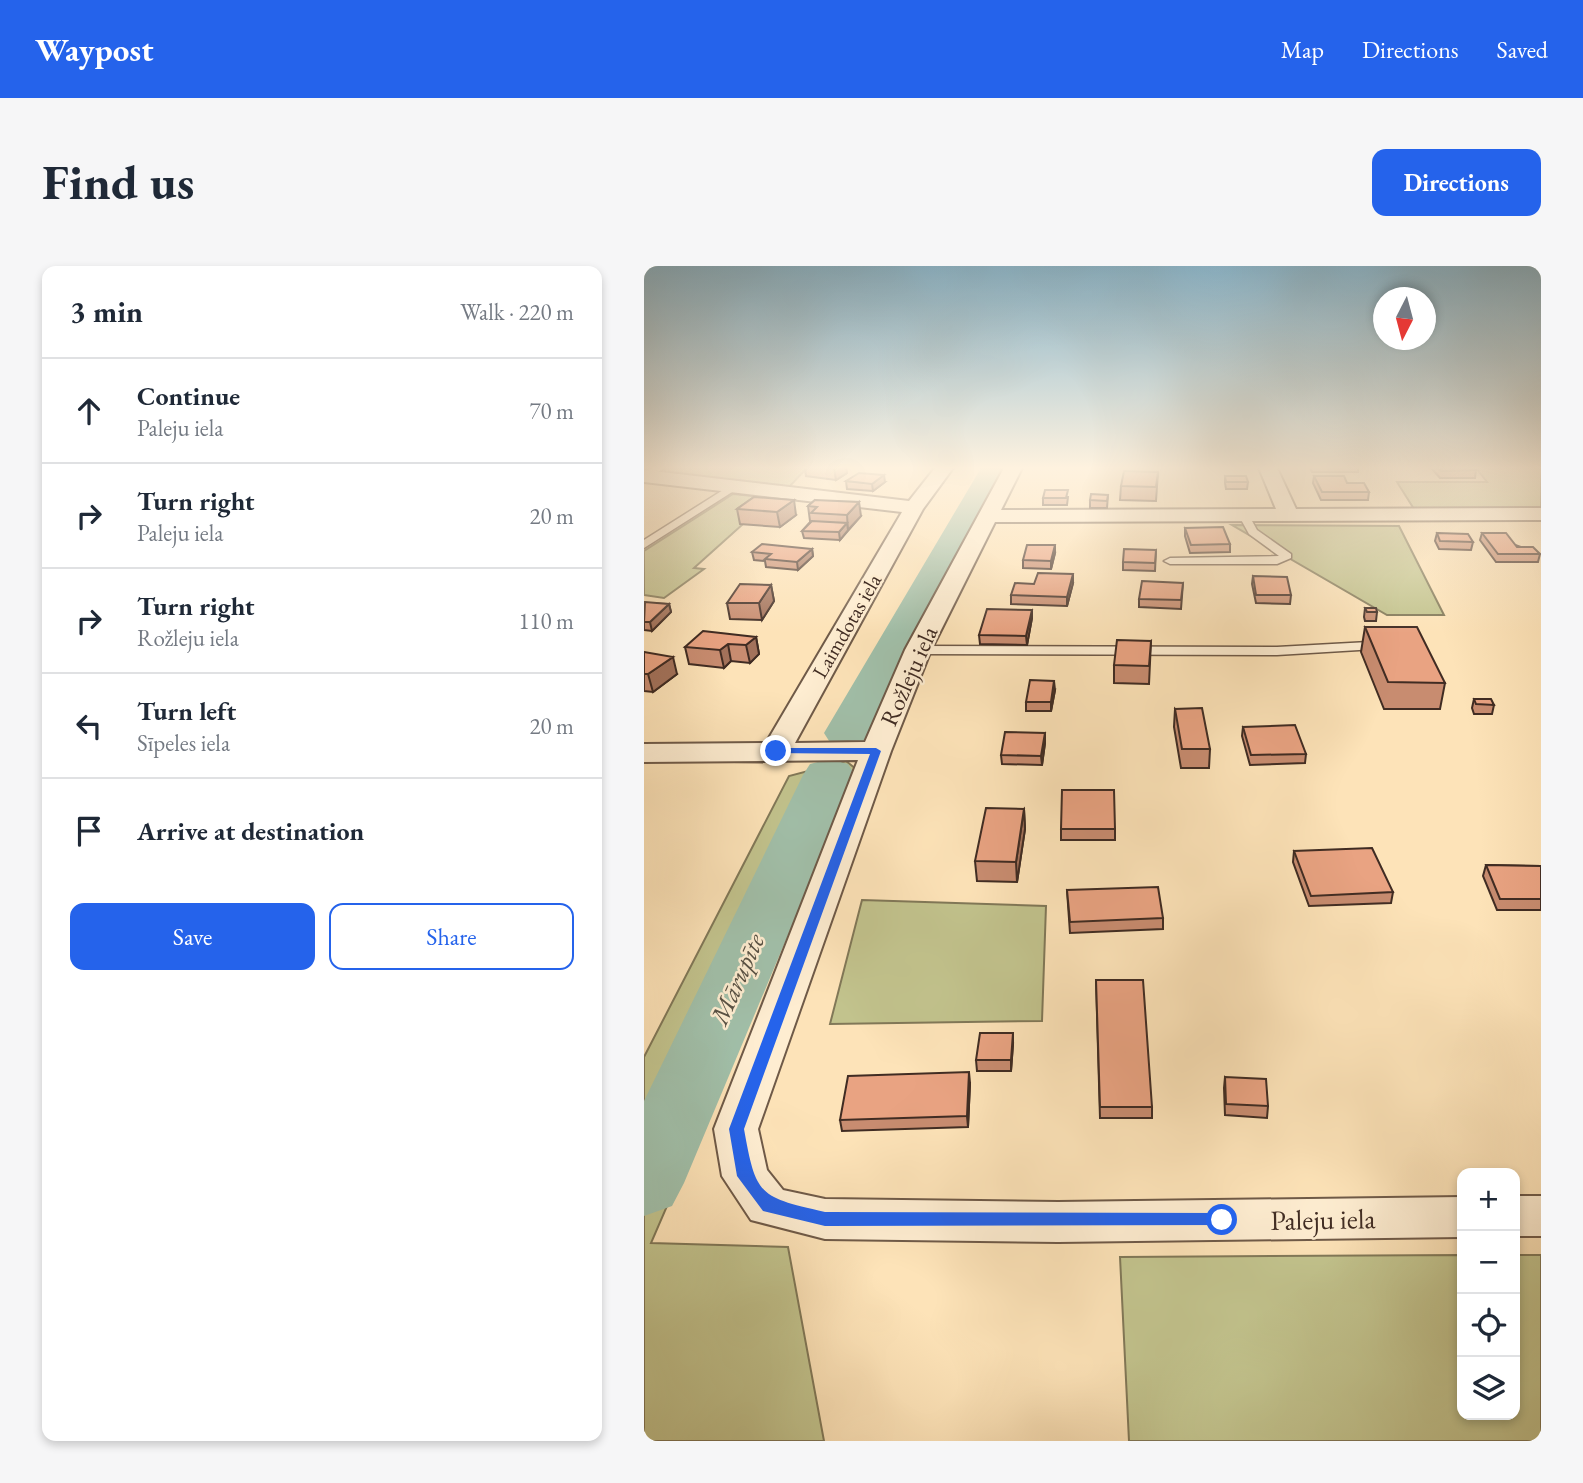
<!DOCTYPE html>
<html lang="en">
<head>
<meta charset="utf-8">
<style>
  :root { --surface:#fff; --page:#f6f6f7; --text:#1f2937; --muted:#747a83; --line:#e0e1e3; --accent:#2563eb }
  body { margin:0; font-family:"EB Garamond",serif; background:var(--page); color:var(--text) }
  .controls { position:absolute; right:21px; bottom:21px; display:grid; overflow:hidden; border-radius:14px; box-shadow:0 4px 10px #0003 }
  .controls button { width:63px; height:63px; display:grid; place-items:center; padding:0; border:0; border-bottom:2px solid var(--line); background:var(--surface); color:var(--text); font:35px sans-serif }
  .compass { position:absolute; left:729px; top:21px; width:63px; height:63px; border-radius:50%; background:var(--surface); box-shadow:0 4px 10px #0003; rotate:186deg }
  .stop { position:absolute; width:21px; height:21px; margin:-16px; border:5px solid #2563eb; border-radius:50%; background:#fff }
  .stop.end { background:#2563eb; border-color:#fff; box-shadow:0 2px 7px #0008 }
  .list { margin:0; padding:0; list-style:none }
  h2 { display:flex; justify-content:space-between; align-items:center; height:91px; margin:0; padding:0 28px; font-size:30px }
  h2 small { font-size:23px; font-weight:400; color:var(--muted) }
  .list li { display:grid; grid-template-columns:46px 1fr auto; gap:21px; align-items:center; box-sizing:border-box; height:105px; padding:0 28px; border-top:2px solid var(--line) }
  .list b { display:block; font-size:26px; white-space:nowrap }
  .list p { margin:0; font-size:23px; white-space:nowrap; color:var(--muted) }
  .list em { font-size:23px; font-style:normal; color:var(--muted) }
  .actions { display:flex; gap:14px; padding:21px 28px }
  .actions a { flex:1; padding:16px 0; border:2px solid var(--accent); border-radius:14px; text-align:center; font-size:24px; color:var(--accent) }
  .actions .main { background:var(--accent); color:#fff }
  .icon { flex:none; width:38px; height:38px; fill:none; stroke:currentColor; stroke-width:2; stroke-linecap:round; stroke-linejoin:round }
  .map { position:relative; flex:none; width:897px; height:1175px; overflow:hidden; border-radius:14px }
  header { display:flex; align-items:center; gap:42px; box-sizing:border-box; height:98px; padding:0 35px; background:var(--accent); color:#fff }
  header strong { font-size:33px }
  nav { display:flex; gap:38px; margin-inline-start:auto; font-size:24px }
  .intro { display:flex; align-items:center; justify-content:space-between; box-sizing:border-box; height:168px; padding:0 42px }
  h1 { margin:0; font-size:49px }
  .button { padding:18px 32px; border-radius:14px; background:var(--accent); color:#fff; font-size:24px; font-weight:700 }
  main { display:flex; gap:42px; padding:0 42px }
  aside { flex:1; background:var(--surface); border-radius:14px; box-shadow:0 4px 10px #0003 }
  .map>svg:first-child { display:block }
  .green { fill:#c2c38d; stroke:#817858; stroke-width:2 }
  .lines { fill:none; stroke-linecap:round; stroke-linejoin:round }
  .river { fill:#a1bfa9; fill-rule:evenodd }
  .lane-casing { stroke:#6f5a48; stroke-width:3 }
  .street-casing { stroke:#6f5a48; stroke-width:4 }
  .lane { fill:#feedd1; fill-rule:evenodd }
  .street { fill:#feedd1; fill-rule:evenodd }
  .wall { fill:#c88c70; stroke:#402c23; stroke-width:2 }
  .shaded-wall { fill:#a3725b; stroke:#402c23; stroke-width:2 }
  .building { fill:#e9a382; stroke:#402c23; stroke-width:2 }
  .route { fill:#2563eb }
  .labels { text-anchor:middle; stroke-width:5; stroke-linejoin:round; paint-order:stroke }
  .far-street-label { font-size:21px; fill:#402c23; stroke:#feedd1 }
  .street-label { font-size:24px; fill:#402c23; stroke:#feedd1 }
  .water-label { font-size:26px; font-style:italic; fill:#585144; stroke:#feedd1 }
  .near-street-label { font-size:28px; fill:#402c23; stroke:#feedd1 }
</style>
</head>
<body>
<header>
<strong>Waypost</strong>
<nav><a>Map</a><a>Directions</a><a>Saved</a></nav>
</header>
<div class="intro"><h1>Find us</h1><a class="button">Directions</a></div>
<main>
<aside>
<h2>3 min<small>Walk · 220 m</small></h2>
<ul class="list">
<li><svg class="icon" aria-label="ahead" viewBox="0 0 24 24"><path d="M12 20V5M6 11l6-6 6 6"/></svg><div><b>Continue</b><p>Paleju iela</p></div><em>70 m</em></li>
<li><svg class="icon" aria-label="right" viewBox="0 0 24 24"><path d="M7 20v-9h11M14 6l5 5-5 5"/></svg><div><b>Turn right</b><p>Paleju iela</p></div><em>20 m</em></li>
<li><svg class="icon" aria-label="right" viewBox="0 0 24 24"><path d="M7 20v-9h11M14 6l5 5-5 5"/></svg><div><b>Turn right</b><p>Rožleju iela</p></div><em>110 m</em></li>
<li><svg class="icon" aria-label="left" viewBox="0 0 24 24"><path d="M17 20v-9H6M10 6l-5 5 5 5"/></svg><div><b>Turn left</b><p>Sīpeles iela</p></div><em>20 m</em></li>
<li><svg class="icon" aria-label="arrive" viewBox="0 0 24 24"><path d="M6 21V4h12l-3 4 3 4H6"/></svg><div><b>Arrive at destination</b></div></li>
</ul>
<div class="actions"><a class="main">Save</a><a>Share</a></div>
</aside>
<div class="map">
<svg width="897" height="1175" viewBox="0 0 897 1175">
  <rect width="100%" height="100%" fill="#fde3b8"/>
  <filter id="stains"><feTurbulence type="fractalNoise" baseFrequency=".00286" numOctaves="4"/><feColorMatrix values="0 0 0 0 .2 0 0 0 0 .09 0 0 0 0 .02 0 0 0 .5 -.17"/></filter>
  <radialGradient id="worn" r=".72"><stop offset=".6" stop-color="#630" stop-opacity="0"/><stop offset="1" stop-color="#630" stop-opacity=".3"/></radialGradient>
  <path class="green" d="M 25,202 L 163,202 L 144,222 L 17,207 Z
    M 832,202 L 897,202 L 897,243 L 770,243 L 753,216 L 843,216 Z
    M 89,228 L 128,232 L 50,302 L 60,303 L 20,332 L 0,329 L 0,285 Z
    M 588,259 L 755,260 L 800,349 L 743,349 Z
    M 202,495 L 212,503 L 7,977 L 144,981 L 180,1175 L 0,1175 L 0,791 L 145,510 Z
    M 218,634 L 402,640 L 398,755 L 186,758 Z
    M 818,989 L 818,1149 L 871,1149 L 871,989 L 897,989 L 897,1175 L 485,1175 L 476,991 Z"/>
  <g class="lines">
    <path class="river" d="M 337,202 L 369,202 L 230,467 L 223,478 L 205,482 L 187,478 L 180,467 Z
      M 185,493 L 204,498 L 211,509 L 40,917 L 28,940 L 0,950 L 0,835 L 159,509 L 166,498 Z"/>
    <defs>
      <path id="lane" d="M 8,202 L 21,202 L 0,213 L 0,206 Z
        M 87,219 L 96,221 L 0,282 L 0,274 Z
        M 599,245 L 603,246 L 613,264 L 647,288 L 647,292 L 633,298 L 526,298 L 520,295 L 526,292 L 635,290 L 605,268 L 594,248 Z
        M 743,375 L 748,376 L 748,382 L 633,389 L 274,388 L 267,384 L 274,380 L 633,381 Z"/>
      <path id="street" d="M 291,202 L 309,202 L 279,243 L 151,477 L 221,476 L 261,384 L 360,202 L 378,202 L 357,244 L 632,243 L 615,202 L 633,202 L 652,243 L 897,242 L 897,254 L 351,256 L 287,384 L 247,485 L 114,863 L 123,904 L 139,924 L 181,933 L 414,936 L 818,931 L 818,971 L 414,976 L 181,973 L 107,954 L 78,910 L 70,863 L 214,494 L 0,496 L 0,478 L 122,477 L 258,246 L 0,216 L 0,204 L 265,235 Z
        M 871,930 L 897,930 L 897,970 L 871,970 Z"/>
    </defs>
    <use href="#lane" class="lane-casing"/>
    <use href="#street" class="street-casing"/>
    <use href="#lane" class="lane"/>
    <use href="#street" class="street"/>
  </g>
  <path class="wall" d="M 161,202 L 202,202 L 203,207 L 192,214 L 162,210 Z
    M 666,202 L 714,202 L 714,206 L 668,206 Z
    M 787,202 L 830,202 L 832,204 L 831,212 L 796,212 Z
    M 514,206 L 512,235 L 476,234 L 477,220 Z
    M 581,210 L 604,216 L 603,223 L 582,223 L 581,217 Z
    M 670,210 L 703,217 L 725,226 L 724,234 L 677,234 L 669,217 Z
    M 202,215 L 241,216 L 229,225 L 203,223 Z
    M 464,229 L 463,242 L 446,242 L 446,234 Z
    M 110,231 L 152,249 L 136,261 L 96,258 L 93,243 Z
    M 424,231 L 423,239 L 399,239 L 399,232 Z
    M 171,234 L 217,250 L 196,274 L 160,272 L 158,265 L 167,255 L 166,255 L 164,240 Z
    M 541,262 L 586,278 L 586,286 L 546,287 L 541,270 Z
    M 793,267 L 829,276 L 827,284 L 795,283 L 791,275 Z
    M 838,267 L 896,288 L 894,296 L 852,296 L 836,274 Z
    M 168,283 L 169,290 L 154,304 L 122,301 L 121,295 L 110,294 L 108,286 Z
    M 512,284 L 511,305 L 479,304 L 479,296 Z
    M 411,287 L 407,303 L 379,302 L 379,294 Z
    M 609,310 L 647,329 L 646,338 L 612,337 L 608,318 Z
    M 429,317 L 423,340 L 367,338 L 367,329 L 390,318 Z
    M 539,317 L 537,343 L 495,341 L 495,333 Z
    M 127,319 L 130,335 L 118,354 L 86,353 L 83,337 Z
    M 0,337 L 25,338 L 27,346 L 8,365 L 0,364 Z
    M 721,342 L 733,346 L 732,355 L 721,355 L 720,351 Z
    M 388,344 L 388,352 L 383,379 L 336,378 L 335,369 Z
    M 721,361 L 801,417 L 796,443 L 740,443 L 717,386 Z
    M 112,371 L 115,388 L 106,397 L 87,395 L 80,402 L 45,398 L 41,381 Z
    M 507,375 L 505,418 L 470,417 L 470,399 Z
    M 0,386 L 33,408 L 9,426 L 0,425 Z
    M 411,424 L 407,445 L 382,445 L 382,436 Z
    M 830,433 L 850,439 L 848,448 L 830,448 L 828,442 Z
    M 531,443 L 566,483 L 565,502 L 537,502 L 530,461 Z
    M 599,461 L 662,488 L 661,497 L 606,499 L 598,470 Z
    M 401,467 L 401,477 L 398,499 L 358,498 L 357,489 Z
    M 380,543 L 381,563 L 373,616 L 333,615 L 331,595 Z
    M 417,563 L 471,563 L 471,574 L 417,574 Z
    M 650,585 L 749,626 L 747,637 L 665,640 L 649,596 Z
    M 842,599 L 897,600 L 897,644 L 853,644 L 839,610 Z
    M 423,624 L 519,652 L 519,663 L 426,667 Z
    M 452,714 L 508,841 L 508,852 L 456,852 Z
    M 369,778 L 367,805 L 333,805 L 332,794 Z
    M 581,811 L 624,840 L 623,852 L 581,849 L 580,822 Z
    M 326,817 L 324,861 L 198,865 L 196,854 Z"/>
  <path class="shaded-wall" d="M 190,202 L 202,202 L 203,207 L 192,214 Z
    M 240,209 L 241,216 L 229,225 L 228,218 Z
    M 150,234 L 152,249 L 136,261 L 133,246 Z
    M 215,236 L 217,250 L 204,264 L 203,249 Z
    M 203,257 L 204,264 L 196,274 L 195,266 Z
    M 411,279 L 411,287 L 407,303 L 407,295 Z
    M 168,283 L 169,290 L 154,304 L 153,296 Z
    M 429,308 L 429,317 L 423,340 L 423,331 Z
    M 127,319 L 130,335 L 118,354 L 115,337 Z
    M 25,338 L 27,346 L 8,365 L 6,356 Z
    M 388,344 L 388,352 L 383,379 L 382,370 Z
    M 112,371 L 115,388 L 106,397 L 102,379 Z
    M 84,378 L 87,395 L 80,402 L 76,384 Z
    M 29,391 L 33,408 L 9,426 L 4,408 Z
    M 410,415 L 411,424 L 407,445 L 407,436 Z
    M 401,467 L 401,477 L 398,499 L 397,490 Z
    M 380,543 L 381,563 L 373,616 L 372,596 Z
    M 369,767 L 369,778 L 367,805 L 367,794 Z
    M 325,806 L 326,817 L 324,861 L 323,850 Z"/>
  <path class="building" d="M 794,202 L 830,202 L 832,204 L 797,205 Z
    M 480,205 L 514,206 L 512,221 L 477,220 Z
    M 215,207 L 240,209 L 228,218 L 202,215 Z
    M 581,210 L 602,210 L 604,216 L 582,216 Z
    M 670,210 L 700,210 L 703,217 L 720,217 L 725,226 L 678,226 Z
    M 401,224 L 424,224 L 422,232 L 399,232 Z
    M 447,228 L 464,229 L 463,235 L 446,234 Z
    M 110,231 L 150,234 L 133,246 L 93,243 Z
    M 171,234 L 215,236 L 203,249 L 167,247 L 173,241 L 164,240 Z
    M 168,255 L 203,257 L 195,266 L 158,265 Z
    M 579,261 L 586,278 L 547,279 L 541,262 Z
    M 793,267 L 824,268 L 829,276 L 796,275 Z
    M 838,267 L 862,267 L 873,281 L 889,281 L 896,288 L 854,288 Z
    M 118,278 L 168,283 L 153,296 L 121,293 L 127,288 L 108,286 Z
    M 383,279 L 411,279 L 407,295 L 379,294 Z
    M 480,283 L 512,284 L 511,297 L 479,296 Z
    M 394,307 L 429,308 L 423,331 L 367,329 L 371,317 L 390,318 Z
    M 609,310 L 643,311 L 647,329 L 612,329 Z
    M 498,315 L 539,317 L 537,334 L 495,333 Z
    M 96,318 L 127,319 L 115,337 L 83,337 Z
    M 1,336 L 25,338 L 6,356 L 0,356 Z
    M 721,342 L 732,342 L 733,346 L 723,346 Z
    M 343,343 L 388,344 L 382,370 L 335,369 Z
    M 721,361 L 773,361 L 801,417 L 744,416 Z
    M 59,365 L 112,371 L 102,379 L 84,378 L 76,384 L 41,381 Z
    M 473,374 L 507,375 L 505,400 L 470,399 Z
    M 0,386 L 29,391 L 4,408 L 0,408 Z
    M 386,414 L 410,415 L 407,436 L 382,436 Z
    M 830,433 L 847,433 L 850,439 L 832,438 Z
    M 558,442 L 566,483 L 538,483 L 531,443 Z
    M 651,459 L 662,488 L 607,489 L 599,461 Z
    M 361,466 L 401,467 L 397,490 L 357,489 Z
    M 418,524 L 470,524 L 471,563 L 417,563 Z
    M 342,542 L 380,543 L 372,596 L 331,595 Z
    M 728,582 L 749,626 L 667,630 L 650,585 Z
    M 842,599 L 897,600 L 897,633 L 856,633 Z
    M 514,621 L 519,652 L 426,656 L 423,624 Z
    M 452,714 L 499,714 L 508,841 L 456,841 Z
    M 336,767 L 369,767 L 367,794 L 332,794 Z
    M 325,806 L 323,850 L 196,854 L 204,810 Z
    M 581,811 L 622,813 L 624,840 L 582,838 Z"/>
  <linearGradient id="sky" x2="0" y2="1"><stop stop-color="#8bb8cf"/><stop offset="0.55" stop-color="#fef2df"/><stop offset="1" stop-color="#fef2df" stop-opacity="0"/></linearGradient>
  <rect width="897" height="367" fill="url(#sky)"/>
  <path class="route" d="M 132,482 L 232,482 L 237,485 L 100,863 C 112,930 115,931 181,946 L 578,947 L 587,954 L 584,959 L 181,960 L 119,945 L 93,910 L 85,863 L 226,488 L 128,487 Z"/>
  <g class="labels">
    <g class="far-street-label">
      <text transform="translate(203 360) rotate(-60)" y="7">Laimdotas iela</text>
    </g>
    <g class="street-label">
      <text transform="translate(265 410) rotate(-66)" y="8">Rožleju iela</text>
    </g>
    <g class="water-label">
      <text transform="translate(93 713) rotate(-66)" y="9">Mārupīte</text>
    </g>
    <g class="near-street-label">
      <text transform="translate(679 953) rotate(-1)" y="10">Paleju iela</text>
    </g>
  </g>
  <rect width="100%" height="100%" filter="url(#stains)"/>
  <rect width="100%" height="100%" fill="url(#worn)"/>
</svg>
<div class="controls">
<button>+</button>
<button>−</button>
<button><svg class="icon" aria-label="locate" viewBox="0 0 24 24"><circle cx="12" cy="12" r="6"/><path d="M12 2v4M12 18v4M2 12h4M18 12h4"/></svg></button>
<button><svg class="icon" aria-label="layers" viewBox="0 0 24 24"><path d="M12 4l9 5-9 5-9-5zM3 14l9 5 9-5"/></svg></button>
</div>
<svg class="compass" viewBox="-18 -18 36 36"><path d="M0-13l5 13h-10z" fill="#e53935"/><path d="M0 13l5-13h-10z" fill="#747a83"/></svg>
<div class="stop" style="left:578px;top:954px"></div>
<div class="stop end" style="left:132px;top:485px"></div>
</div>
</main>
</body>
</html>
